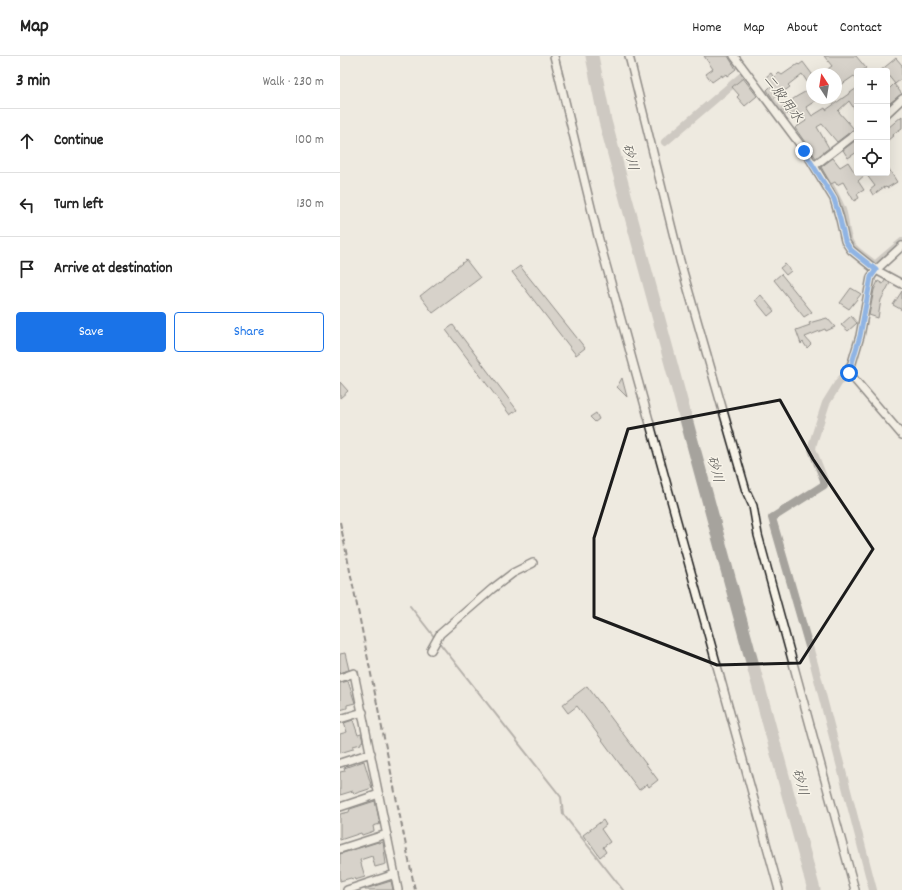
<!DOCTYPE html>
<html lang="en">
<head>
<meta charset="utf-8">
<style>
  :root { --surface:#fff; --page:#f6f6f6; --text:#222; --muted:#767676; --line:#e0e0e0; --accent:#1a73e8 }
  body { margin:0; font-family:Dekko,"Klee One",sans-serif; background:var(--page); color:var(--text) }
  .controls { position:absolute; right:12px; top:12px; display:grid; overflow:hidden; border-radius:4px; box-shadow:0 4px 16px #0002 }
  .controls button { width:36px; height:36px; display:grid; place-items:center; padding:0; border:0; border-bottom:1px solid var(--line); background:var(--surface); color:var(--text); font:20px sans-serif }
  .compass { position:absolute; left:466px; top:12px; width:36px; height:36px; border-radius:50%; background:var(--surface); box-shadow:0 4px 16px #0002; rotate:348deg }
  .stop { position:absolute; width:12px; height:12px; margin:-9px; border:3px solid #1a73e8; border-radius:50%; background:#fff }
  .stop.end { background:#1a73e8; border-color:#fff; box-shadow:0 1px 4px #0008 }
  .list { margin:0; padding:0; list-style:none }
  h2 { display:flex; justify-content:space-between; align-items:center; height:52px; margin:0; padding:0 16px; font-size:17px }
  h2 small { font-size:13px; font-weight:400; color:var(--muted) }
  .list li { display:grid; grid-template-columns:26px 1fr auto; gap:12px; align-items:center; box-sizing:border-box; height:64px; padding:0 16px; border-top:1px solid var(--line) }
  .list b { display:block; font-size:15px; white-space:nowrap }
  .list em { font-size:13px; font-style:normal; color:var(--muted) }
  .actions { display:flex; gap:8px; padding:12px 16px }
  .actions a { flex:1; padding:9px 0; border:1px solid var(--accent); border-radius:4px; text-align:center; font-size:14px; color:var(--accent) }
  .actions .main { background:var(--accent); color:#fff }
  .icon { flex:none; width:22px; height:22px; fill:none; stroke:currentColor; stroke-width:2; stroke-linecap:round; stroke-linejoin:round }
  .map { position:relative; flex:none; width:562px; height:834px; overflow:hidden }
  header { display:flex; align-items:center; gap:24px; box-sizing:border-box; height:56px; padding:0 20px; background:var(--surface); border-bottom:1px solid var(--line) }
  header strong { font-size:19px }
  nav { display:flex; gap:22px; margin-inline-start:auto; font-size:14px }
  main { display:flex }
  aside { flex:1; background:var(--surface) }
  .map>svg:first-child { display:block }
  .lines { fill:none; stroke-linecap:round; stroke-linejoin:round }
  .stream { stroke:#6f6d69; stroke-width:2 }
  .canal { stroke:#a6a39d; stroke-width:8 }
  .river { stroke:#a6a39d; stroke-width:13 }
  .building { fill:#bab7af; stroke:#1c1c1c }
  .minor-casing { stroke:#1c1c1c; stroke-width:10 }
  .minor { stroke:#f7f3e8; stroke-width:7 }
  .rail { stroke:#1c1c1c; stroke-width:2; stroke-dasharray:6 3; stroke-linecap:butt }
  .route { stroke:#1a73e8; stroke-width:5 }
  .marked { fill:none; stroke:#1c1c1c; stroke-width:3; stroke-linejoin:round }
  .labels { text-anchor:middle; stroke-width:3; stroke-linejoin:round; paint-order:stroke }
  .water-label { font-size:14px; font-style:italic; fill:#535250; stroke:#f7f3e8 }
</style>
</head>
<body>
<header>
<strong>Map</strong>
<nav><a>Home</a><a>Map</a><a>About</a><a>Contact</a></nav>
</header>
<main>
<aside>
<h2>3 min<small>Walk · 230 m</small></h2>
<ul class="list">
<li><svg class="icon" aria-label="ahead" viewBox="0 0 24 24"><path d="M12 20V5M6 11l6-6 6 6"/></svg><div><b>Continue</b></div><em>100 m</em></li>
<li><svg class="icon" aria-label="left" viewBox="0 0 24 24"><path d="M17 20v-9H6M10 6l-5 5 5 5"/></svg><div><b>Turn left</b></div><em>130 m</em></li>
<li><svg class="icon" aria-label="arrive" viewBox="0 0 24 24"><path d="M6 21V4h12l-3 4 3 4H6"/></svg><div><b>Arrive at destination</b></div></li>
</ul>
<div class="actions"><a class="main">Save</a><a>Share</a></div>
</aside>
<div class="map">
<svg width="562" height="834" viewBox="0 0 562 834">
  <rect width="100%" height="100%" fill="#eeeae0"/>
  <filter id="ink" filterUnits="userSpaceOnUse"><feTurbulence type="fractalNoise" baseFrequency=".025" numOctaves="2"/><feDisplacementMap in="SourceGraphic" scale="8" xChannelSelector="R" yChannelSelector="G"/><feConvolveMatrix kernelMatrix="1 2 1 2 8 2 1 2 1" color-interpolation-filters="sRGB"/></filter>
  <g filter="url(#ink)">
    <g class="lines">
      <path class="stream" d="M 70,550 L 95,582
        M 98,585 L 221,741 L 223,758 L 283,834"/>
      <path class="canal" d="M 426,38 L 442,59
        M 325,86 L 401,21
        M 480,112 C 488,126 496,139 502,154 C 506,165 504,179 511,189 C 517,197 528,203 535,209 L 562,186
        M 509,309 L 506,318 L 499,326 L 486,347 L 473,387 L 472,393 L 484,424 L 484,429 L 432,462 L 474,608 L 533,834"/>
      <path class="river" d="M 252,0 L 265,65 L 474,834"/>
    </g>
    <path class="building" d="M 364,0 L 388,0 L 396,13 L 387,20 L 386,18 L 382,21 L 382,19 L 372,26 L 366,18 L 373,13 Z
      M 484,0 L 516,0 L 526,12 L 522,15 L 517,15 L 517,25 L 514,20 L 498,31 L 496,27 L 496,18 L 481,18 L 492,10 Z
      M 556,2 L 562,9 L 562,22 L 555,28 L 547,18 L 547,15 L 540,15 Z
      M 463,6 L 472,18 L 472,25 L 468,27 L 462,18 L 448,29 L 450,31 L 433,43 L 427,34 L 432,29 L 426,21 L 431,17 L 434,22 L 439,17 L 442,19 L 458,8 L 459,9 Z
      M 403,22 L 417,40 L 405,50 L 397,41 L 399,39 L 392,31 Z
      M 554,28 L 562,38 L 547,49 L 547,35 Z
      M 472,32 L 472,42 L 480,42 L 466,51 L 472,60 L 485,52 L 486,54 L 517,32 L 517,57 L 509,45 L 498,55 L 514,73 L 497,86 L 482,68 L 477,71 L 489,92 L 476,102 L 455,72 L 466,65 L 458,54 L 449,60 L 442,51 L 456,41 Z
      M 562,60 L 562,72 L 553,78 L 554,79 L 547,85 L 547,71 L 548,72 Z
      M 516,84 L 517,86 L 517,96 L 508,102 L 503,94 Z
      M 493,102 L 500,111 L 508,106 L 515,117 L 547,117 L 547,110 L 557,126 L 547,132 L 546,131 L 544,132 L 544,131 L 533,139 L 530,134 L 535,130 L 526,118 L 518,125 L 524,134 L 517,138 L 519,142 L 514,145 L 503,126 L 497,129 L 495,126 L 491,128 L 481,111 Z
      M 126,204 L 140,222 L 93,257 L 80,240 Z
      M 445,208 L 451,215 L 446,219 L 440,212 Z
      M 180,210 L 245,292 L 236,299 L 172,216 Z
      M 441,218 L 472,256 L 464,261 L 434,224 Z
      M 545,224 L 550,227 L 541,244 L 538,262 L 529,259 L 534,234 L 538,225 L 543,228 Z
      M 511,232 L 521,238 L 509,253 L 500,247 Z
      M 562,235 L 562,254 L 553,249 Z
      M 421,239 L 434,255 L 428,260 L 415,244 Z
      M 511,260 L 517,267 L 508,275 L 501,269 Z
      M 487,262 L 495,271 L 486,275 L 485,273 L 465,281 L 471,288 L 467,292 L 463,286 L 461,288 L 456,274 L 470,269 L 469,267 L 476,265 Z
      M 113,269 L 177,354 L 170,359 L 106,274 Z
      M 282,322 L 287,341 L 277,331 Z
      M 0,326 L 8,335 L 0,342 Z
      M 256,357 L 259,363 L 255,366 L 250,361 Z
      M 5,597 L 9,614 L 0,617 L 0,598 Z
      M 8,625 L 15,647 L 7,649 L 7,652 L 0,654 L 0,627 Z
      M 247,630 L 318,724 L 309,731 L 307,728 L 299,734 L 237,650 L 228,657 L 222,649 Z
      M 13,664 L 18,679 L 21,678 L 23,685 L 21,686 L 21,688 L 13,690 L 13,693 L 0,697 L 0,678 L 7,676 L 4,667 Z
      M 24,705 L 32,732 L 14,738 L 13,735 L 0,739 L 0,716 L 5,715 L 4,712 Z
      M 35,745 L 40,768 L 33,770 L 34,775 L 22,779 L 21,777 L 0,784 L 0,758 L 9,756 L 10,753 Z
      M 263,764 L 266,769 L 261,773 L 270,786 L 263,791 L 266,796 L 260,801 L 248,784 L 247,785 L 243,779 Z
      M 38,786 L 38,787 L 43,786 L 46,808 L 35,811 L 32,800 L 20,804 L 25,821 L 15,824 L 14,822 L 12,823 L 11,822 L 0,825 L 0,798 Z
      M 51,825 L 53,834 L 25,834 L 25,833 Z"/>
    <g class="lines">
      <defs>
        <path id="minor" d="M 214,0 L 258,180 L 439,834
          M 289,0 L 340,205 L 406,435 L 413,450 L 418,479 L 515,834
          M 394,0 L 465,95 L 494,143 L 500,163 L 505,185 L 511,194 L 536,214 L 562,228
          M 547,57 L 562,43
          M 474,110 L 517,77
          M 562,190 L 536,214 L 531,221 L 520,280 L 509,317 L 562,379
          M 91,594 L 100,578 L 152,533 L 173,517 L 193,507
          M 0,622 L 14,617 L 58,834
          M 0,663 L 23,656
          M 0,707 L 31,697
          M 0,751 L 39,738
          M 0,793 L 47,778
          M 7,834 L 55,818"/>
      </defs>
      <use href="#minor" class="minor-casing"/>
      <use href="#minor" class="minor"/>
      <path class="rail" d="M 0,466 L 75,834"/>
    </g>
  </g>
  <g class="lines" filter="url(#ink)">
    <path class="route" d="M 464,95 L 494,143 L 500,163 L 505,185 L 511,194 L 536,214 L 531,221 L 520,280 L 509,317"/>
  </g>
  <path d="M0 0H562V834H0ZM 440,344 L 473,403 L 533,493 L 460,607 L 377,609 L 254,561 L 254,482 L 288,373 Z" fill="#eeeae0" fill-opacity=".55" fill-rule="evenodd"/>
  <path class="marked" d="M 440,344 L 473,403 L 533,493 L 460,607 L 377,609 L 254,561 L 254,482 L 288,373 Z"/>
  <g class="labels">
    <g class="water-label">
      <text transform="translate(444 42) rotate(53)" y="5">二股用水</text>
      <text transform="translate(291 101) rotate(75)" y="5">砂川</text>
      <text transform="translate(376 413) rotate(75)" y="5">砂川</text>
      <text transform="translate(461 726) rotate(75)" y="5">砂川</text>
    </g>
  </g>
</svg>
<div class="controls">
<button>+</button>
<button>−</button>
<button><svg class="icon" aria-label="locate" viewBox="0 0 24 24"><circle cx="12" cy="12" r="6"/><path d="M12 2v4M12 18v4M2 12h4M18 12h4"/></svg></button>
</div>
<svg class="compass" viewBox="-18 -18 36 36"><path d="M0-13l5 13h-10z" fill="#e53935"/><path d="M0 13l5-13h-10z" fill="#767676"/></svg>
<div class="stop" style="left:509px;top:317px"></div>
<div class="stop end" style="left:464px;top:95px"></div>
</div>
</main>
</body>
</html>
